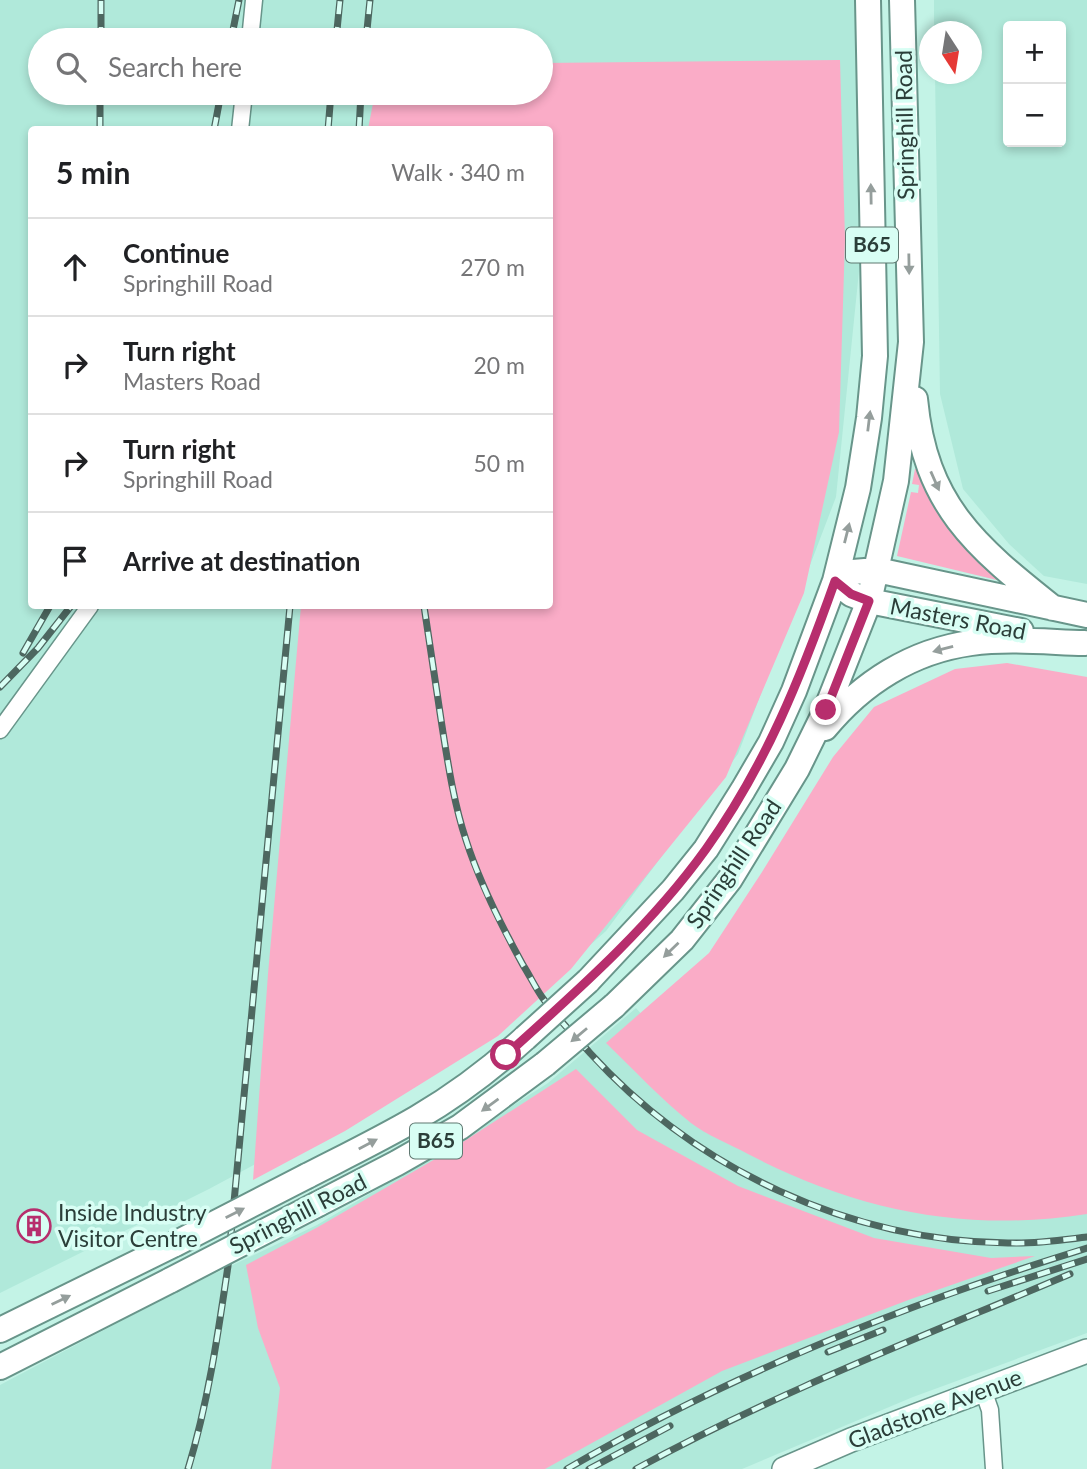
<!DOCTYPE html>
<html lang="en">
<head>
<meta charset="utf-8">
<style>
  :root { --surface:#fff; --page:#f2f2f2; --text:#202124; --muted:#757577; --line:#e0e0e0 }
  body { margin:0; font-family:Lato,sans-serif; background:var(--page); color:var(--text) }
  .controls { position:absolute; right:21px; top:21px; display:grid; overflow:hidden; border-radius:7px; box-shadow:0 4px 10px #0003 }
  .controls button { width:63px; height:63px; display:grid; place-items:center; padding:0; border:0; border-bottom:2px solid var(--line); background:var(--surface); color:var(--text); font:35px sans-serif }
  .compass { position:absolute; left:919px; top:21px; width:63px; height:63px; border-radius:50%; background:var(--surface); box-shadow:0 4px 10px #0003; rotate:168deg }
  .stop { position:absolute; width:21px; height:21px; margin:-16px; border:5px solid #b72e6d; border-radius:50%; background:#fff }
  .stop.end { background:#b72e6d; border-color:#fff; box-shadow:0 2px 7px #0008 }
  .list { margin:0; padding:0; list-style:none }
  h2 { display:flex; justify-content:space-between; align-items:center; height:91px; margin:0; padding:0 28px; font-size:30px }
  h2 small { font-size:23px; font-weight:400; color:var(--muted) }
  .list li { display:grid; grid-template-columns:46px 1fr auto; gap:21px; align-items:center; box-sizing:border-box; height:98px; padding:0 28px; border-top:2px solid var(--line) }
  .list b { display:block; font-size:26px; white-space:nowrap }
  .list p { margin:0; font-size:23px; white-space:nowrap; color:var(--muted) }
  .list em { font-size:23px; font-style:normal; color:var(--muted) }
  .icon { flex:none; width:38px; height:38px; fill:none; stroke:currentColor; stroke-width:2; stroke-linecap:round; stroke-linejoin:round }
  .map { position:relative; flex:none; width:1087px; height:1469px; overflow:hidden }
  .search { position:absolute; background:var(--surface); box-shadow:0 4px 10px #0003; left:28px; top:28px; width:525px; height:77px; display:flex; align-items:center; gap:18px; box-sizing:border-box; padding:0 24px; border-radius:38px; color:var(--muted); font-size:26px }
  .panel { position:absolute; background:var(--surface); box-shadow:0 4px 10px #0003; left:28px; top:126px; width:525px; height:483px; border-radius:7px }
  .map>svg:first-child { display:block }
  .built { fill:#b0e9da; fill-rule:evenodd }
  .green { fill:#faacc7 }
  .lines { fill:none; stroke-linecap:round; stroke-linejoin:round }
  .minor-casing { stroke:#68958a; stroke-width:19 }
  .secondary-casing { stroke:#68958a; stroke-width:26 }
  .primary-casing { stroke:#68958a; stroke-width:28 }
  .minor { stroke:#fff; stroke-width:16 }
  .secondary { stroke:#fff; stroke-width:23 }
  .primary { stroke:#fff; stroke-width:24 }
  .rail-casing { stroke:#4d6760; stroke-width:7 }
  .rail { stroke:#d8fef4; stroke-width:4.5; stroke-dasharray:13; stroke-linecap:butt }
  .primary-bridge-casing { stroke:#68958a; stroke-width:28; stroke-linecap:butt }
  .primary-bridge { stroke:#fff; stroke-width:24 }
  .oneway { fill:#959e9c }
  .route { stroke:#b72e6d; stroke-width:9 }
  .labels { text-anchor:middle; stroke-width:7; stroke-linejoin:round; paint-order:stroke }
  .shield { fill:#d8fef4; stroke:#5f7871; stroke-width:2 }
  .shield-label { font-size:21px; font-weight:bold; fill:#2b3e39 }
  .street-label { font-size:23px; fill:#2b3e39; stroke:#d8fef4 }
  .poi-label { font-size:23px; fill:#2b3e39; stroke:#d8fef4; text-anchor:start }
</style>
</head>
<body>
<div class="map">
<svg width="1087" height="1469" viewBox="0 0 1087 1469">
  <rect width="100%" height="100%" fill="#c3f3e6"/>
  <path class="built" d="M 0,0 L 855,0 L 864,222 L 836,497 L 738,754 L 606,931 L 477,1045 L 209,1189 L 0,1293 ZM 40,40 L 541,40 L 541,93 L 40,93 ZM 32,130 L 550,130 L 550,606 L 32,606 Z
    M 934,0 L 1087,0 L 1087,584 L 1044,576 L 1009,544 L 963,489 L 940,394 L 935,74 L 972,74 L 972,32 L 934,31 ZM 1008,26 L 1061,26 L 1061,142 L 1008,142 Z
    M 636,1008 L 721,1104 L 1087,1192 L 1087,1333 L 913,1397 L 742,1469 L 0,1469 L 0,1385 L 180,1290 L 317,1225 L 435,1155 L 548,1083 Z"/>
  <path class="green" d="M 840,60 L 845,239 L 839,432 L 804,593 L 726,777 L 571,969 L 498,1036 L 345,1131 L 253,1180 L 268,974 L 301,606 L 550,606 L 550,130 L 368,129 L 375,93 L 541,93 L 541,63 Z
    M 915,469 L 918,469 L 1001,579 L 1001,581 L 897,556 L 911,492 L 918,493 L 919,485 L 912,484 Z
    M 1007,663 L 1087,677 L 1087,1214 C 966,1233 855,1210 748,1154 C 730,1144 706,1135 691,1123 C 661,1099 634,1070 606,1043 L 709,953 L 762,872 L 833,757 L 874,707 L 955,669 Z
    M 576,1069 L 637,1130 L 738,1186 L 874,1238 L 991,1258 L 1035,1256 L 911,1299 L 722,1371 L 545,1469 L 271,1469 L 280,1388 L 258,1328 L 246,1265 L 318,1227 L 449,1151 Z"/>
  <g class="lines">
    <defs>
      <path id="minor" d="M 250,40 L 254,0
        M 240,130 L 244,93
        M 0,730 L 90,606
        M 983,1390 L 990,1410 L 994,1469"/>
      <path id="secondary" d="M 784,1469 L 851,1440 L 1087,1351"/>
      <path id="primary" d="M 915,399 C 925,505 975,546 1053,608
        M 836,579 L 853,572 L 877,570 L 1087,615
        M 835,581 L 851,594 L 869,601 L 1021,631
        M 825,728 C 862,683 912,651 971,643 C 1008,638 1047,642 1084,643
        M 588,981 L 673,890 L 706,849 L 743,790 L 771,742 L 794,691 L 835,581 L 858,488 L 869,418 L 875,356 L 868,0
        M 614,1006 L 682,940 L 730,879 L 797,769 L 826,710 L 869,601 L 896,481 L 911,342 L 902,0
        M 307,1176 C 344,1157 381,1139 417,1118 C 455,1096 492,1068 525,1038
        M 318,1204 L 397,1163 L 460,1127 L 545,1064
        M 0,1330 L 175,1244
        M 0,1367 L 171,1280"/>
    </defs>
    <use href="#minor" class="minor-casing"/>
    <use href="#secondary" class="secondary-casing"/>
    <use href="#primary" class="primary-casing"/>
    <use href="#minor" class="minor"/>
    <use href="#secondary" class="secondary"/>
    <use href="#primary" class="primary"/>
    <defs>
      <path id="rail" d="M 101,40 L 101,0
        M 231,40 L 239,0
        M 336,40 L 340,0
        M 366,40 L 370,0
        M 100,130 L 100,93
        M 214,130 L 221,93
        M 328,130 L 331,93
        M 359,130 L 361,93
        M 424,606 C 430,646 436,686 442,726 C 448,764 454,804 466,840 C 480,884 501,925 523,965 C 530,976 535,987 542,997 C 556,1017 574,1035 590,1053 C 697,1170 849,1241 1008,1243 C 1034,1244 1061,1240 1087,1237
        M 23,653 L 50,606
        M 0,687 L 38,648 L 71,606
        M 988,1291 L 1087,1259
        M 828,1352 L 883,1330
        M 188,1469 C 208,1403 218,1334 228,1266 L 290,606
        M 567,1469 C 728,1375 909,1303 1087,1248
        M 589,1469 L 670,1426
        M 636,1469 C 775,1393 924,1336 1070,1274"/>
    </defs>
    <use href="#rail" class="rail-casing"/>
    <use href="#rail" class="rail"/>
    <defs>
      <path id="primary-bridge" d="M 525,1038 L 588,981
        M 545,1064 L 614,1006
        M 175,1244 L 307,1176
        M 171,1280 L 318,1204"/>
    </defs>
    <use href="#primary-bridge" class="primary-bridge-casing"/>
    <use href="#primary-bridge" class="primary-bridge"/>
  </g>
  <defs><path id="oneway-solid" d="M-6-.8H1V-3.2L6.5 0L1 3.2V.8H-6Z" transform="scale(1.75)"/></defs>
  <g class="oneway">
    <use href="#oneway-solid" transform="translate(871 194) rotate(-91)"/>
    <use href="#oneway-solid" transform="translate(909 264) rotate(89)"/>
    <use href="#oneway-solid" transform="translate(869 421) rotate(-83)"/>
    <use href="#oneway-solid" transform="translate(935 481) rotate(66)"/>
    <use href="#oneway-solid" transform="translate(847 533) rotate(-76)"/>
    <use href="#oneway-solid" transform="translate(943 649) rotate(165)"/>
    <use href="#oneway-solid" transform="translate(671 950) rotate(136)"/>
    <use href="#oneway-solid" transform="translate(579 1035) rotate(140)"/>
    <use href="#oneway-solid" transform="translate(490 1105) rotate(144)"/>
    <use href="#oneway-solid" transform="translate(368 1144) rotate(-28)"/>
    <use href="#oneway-solid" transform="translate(235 1213) rotate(-27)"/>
    <use href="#oneway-solid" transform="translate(61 1300) rotate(-26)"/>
  </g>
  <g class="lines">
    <path class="route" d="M 506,1055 C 577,991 650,927 706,849 C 766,765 801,677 835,581 L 851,594 L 869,601 L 826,710"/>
  </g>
  <defs>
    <symbol id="building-ring" viewBox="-11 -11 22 22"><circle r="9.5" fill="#d8fef4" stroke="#b72e6d" stroke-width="1.5"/><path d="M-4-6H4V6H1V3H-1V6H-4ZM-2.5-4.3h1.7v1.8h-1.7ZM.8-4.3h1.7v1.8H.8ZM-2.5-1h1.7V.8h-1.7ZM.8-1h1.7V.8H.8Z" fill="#b72e6d"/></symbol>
  </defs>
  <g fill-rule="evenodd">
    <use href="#building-ring" x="15" y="1207" width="38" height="38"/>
  </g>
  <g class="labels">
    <g class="shield">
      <rect x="846" y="227.5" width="52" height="35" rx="5"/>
      <rect x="410" y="1123.5" width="52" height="35" rx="5"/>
    </g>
    <g class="shield-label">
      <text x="872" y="252">B65</text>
      <text x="436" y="1148">B65</text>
    </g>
    <g class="street-label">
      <text transform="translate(905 125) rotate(-91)" y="8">Springhill Road</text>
      <text transform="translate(958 619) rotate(11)" y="8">Masters Road</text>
      <text transform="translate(734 864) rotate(-56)" y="8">Springhill Road</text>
      <text transform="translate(298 1214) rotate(-27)" y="8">Springhill Road</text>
      <text transform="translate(935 1409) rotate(-21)" y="8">Gladstone Avenue</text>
    </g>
    <g class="poi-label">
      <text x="58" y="1221">Inside Industry<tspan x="58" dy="26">Visitor Centre</tspan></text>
    </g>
  </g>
</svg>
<div class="controls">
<button>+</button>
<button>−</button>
</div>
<svg class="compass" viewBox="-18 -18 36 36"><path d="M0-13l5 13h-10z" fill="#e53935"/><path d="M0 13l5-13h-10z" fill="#757577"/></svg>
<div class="stop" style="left:506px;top:1055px"></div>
<div class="stop end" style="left:826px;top:710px"></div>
<div class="search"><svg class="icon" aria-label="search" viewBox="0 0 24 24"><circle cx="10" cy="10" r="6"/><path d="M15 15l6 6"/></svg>Search here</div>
<section class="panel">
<h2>5 min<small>Walk · 340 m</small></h2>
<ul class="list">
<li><svg class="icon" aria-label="ahead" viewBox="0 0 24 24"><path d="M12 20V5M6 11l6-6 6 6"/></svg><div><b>Continue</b><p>Springhill Road</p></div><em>270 m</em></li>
<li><svg class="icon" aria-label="right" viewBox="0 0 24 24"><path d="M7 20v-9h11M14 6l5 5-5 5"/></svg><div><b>Turn right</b><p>Masters Road</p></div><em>20 m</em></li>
<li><svg class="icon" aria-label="right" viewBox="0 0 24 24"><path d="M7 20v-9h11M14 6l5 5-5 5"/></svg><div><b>Turn right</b><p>Springhill Road</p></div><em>50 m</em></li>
<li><svg class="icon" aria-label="arrive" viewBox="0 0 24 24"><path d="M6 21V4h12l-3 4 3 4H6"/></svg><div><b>Arrive at destination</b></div></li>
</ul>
</section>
</div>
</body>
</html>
